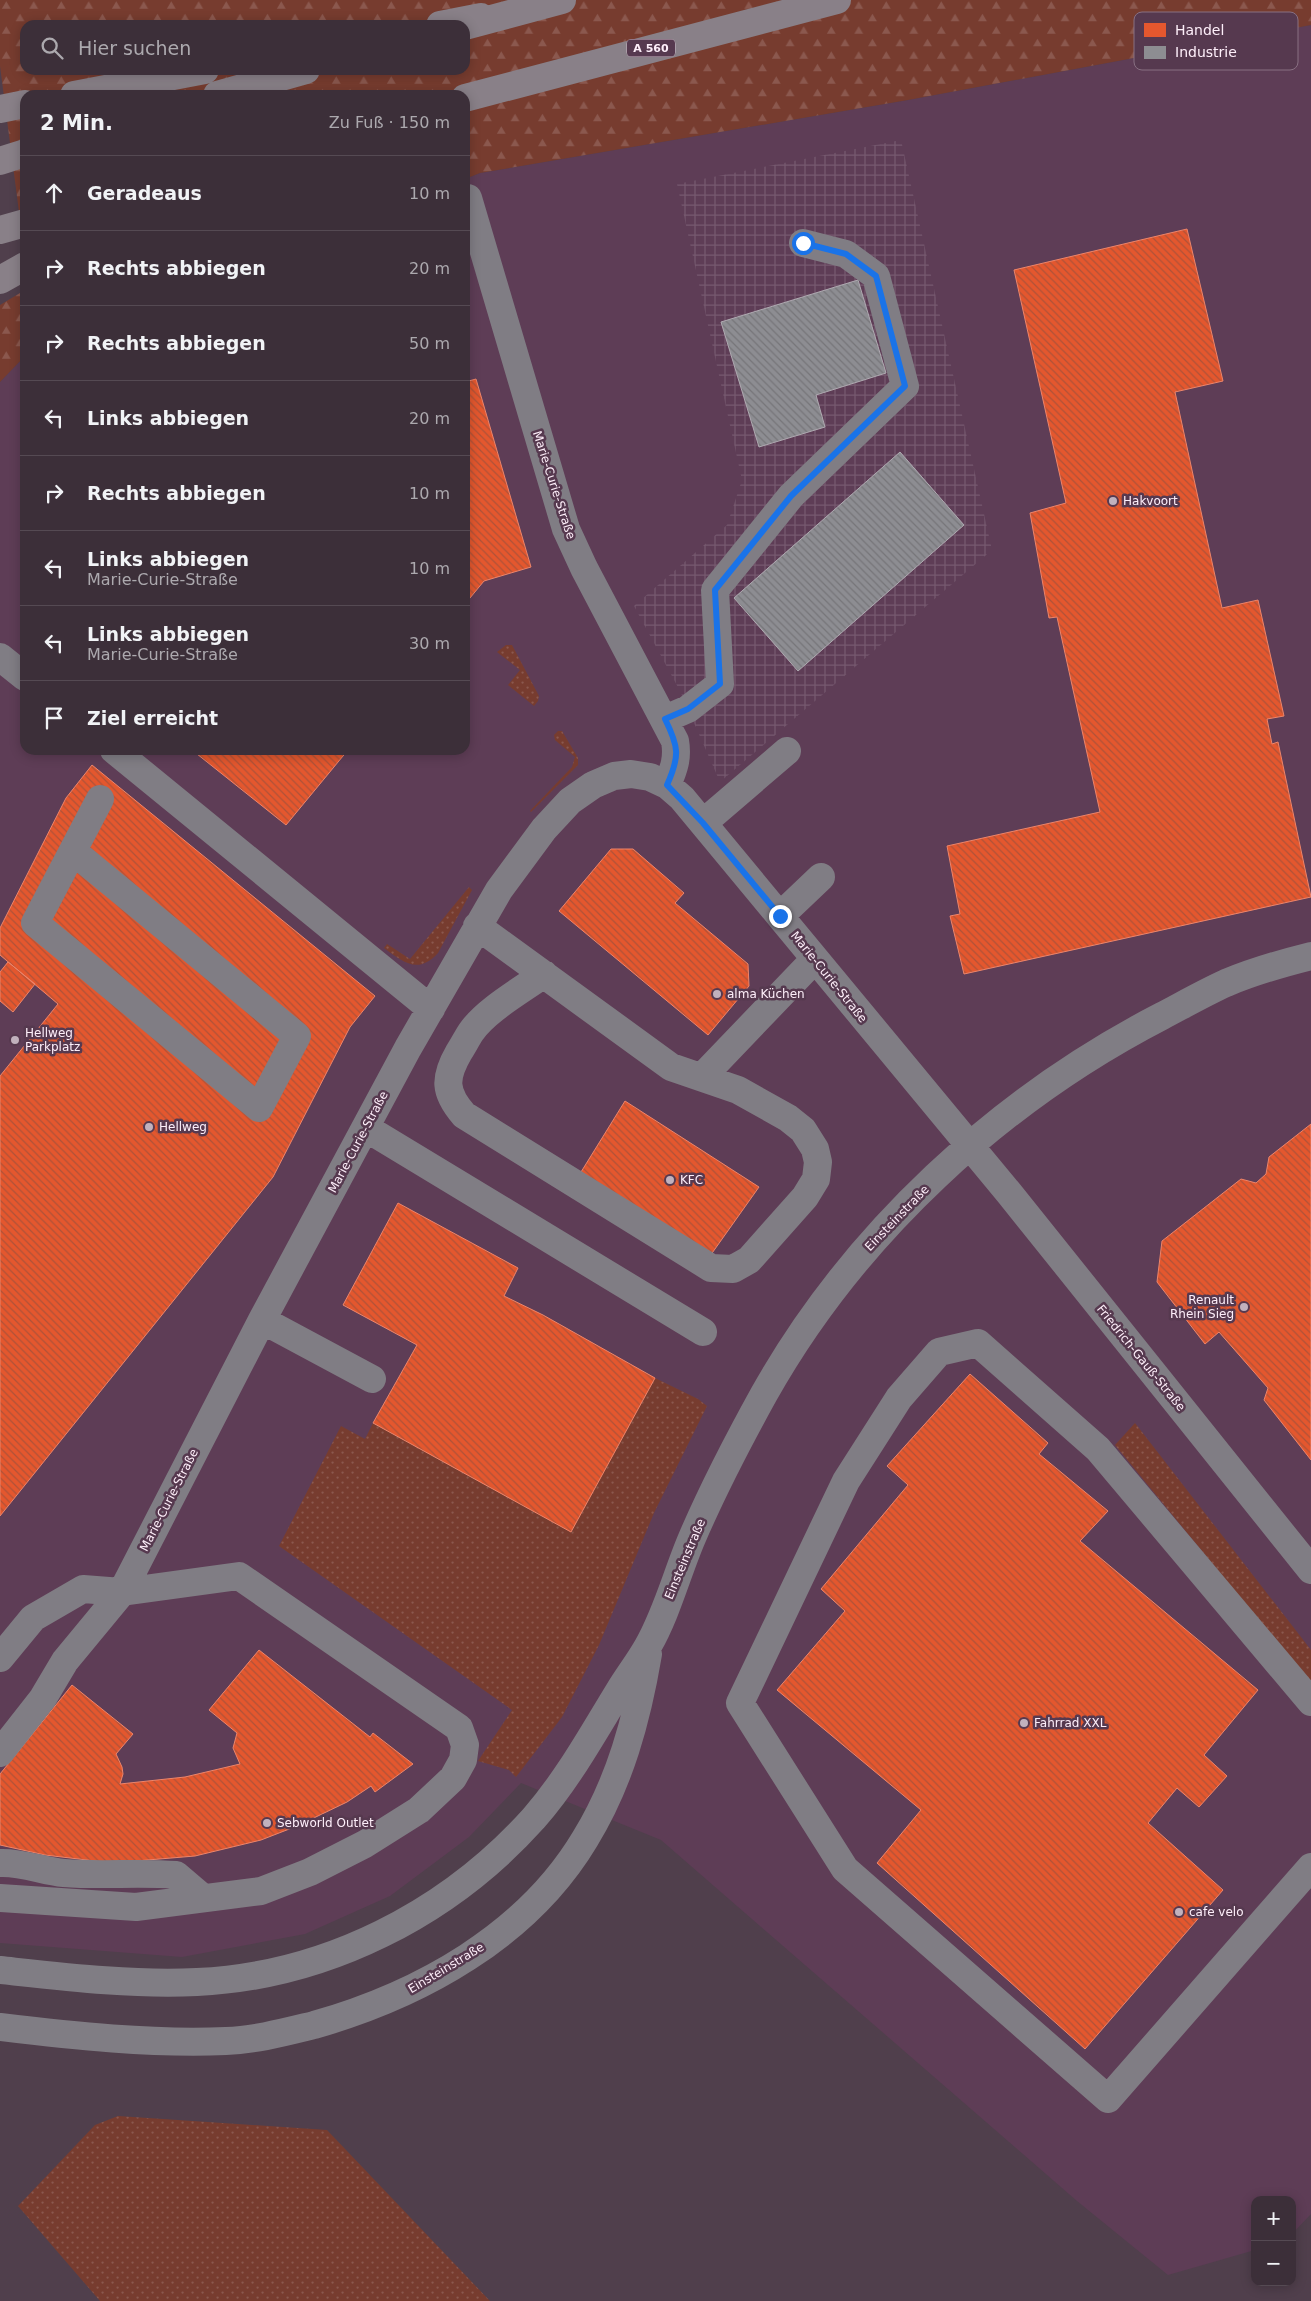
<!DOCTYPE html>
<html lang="de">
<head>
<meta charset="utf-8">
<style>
  :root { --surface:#3c2f39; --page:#433741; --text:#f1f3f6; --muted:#aca9ae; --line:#554a53 }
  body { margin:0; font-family:"DejaVu Sans",sans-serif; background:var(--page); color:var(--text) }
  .controls { position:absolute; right:15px; bottom:15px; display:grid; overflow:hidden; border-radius:10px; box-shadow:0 2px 12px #0003 }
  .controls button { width:45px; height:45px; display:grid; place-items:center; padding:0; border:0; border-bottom:1px solid var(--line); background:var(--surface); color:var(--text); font:25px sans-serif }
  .stop { position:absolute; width:15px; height:15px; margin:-11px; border:4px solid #1a73e8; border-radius:50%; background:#fff }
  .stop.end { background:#1a73e8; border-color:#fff; box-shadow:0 1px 5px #0008 }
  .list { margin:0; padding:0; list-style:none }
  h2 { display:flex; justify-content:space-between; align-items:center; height:65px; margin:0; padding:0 20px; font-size:21px }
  h2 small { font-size:16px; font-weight:400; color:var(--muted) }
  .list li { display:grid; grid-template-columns:32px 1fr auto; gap:15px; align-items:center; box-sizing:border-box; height:75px; padding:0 20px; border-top:1px solid var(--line) }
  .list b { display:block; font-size:19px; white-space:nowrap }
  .list p { margin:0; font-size:16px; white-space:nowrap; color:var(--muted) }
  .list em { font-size:16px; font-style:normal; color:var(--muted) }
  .icon { flex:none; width:28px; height:28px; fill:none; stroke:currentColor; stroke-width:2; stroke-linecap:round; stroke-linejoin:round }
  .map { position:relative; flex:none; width:1311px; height:2301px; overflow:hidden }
  .search { position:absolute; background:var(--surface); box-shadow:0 2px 12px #0003; left:20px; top:20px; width:450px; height:55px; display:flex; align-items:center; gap:12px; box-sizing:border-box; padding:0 18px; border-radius:15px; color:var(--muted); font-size:19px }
  .panel { position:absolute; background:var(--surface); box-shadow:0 2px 12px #0003; left:20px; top:90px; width:450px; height:665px; border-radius:15px }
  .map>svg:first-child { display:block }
  .built { fill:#5e3d56 }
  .industrial { fill:url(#industrial-grid) }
  .green { fill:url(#green-dots) }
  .forest { fill:url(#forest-firs); fill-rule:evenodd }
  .shops { fill:url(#shops-back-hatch); stroke:#ec856b }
  .industry { fill:url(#industry-back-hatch); stroke:#afaab1 }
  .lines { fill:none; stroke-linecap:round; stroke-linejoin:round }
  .minor { stroke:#807d84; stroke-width:28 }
  .highway { stroke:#898088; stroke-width:28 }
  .route { stroke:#1a73e8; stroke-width:6 }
  .poi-dot { fill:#c1b1bd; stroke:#56394f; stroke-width:2 }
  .labels { text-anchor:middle; stroke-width:5; stroke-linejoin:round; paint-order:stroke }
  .shield { fill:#56394f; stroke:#ccb8c7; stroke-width:1 }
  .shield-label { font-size:11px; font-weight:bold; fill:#feeffa }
  .street-label { font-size:12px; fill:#feeffa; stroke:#56394f }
  .poi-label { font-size:12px; fill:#feeffa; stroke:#56394f; text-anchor:start }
  .key { fill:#56394f; stroke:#887082; stroke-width:1 }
  .key-label { font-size:14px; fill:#feeffa }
</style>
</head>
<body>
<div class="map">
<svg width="1311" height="2301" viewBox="0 0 1311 2301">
  <defs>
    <pattern id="industrial-grid" width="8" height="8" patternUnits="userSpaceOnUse" patternTransform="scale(1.25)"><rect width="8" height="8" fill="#5e3d56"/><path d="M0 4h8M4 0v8" fill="none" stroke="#76596f"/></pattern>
    <pattern id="green-dots" width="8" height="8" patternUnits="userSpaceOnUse" patternTransform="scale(1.25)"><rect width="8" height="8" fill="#773c2f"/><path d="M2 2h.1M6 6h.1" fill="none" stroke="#8b584e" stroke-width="1.8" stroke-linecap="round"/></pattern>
    <pattern id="forest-firs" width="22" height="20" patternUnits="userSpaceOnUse" patternTransform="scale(1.25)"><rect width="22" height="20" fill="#773c2f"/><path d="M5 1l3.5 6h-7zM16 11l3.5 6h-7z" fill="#8b584e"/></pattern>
    <pattern id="shops-back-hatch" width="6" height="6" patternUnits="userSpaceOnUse" patternTransform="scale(1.25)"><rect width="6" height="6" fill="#e4572e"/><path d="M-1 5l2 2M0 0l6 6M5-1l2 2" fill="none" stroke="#af5238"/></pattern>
    <pattern id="industry-back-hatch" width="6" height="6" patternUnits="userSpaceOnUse" patternTransform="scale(1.25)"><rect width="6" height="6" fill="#8d8d92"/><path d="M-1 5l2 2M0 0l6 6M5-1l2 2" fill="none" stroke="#767579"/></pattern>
  </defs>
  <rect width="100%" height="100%" fill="#503f4c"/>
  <path class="built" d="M 1311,25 L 1311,2214 L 1292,2234 L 1292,2200 L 1255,2200 L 1255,2250 L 1168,2275 L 1077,2201 L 661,1840 L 521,1783 L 469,1837 L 390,1896 L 305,1934 L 182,1957 L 0,1943 L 0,382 L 25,356 L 25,750 L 465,750 L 465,179 L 480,173 L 908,100 Z"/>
  <path class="industrial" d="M 901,140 L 992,550 L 720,782 L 680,691 L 634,606 L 727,525 L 742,480 L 677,184 Z"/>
  <path class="green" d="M 506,645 L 512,645 L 539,696 L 538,701 L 534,706 L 508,685 L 520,670 L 497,652 Z
    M 558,731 L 562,731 L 578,758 L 578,765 L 531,812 L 530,811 L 572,767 L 575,757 L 555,740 L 554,735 Z
    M 469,887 L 472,890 L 438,953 C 418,975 403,962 384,948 L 387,944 L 410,959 Z
    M 655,1378 L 698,1399 L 707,1406 L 654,1513 L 599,1645 L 562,1717 L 516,1777 L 509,1770 L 478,1761 L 512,1710 L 279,1546 L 341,1426 L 365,1439 L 373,1423 L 571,1531 Z
    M 1135,1423 L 1311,1650 L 1311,1684 L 1115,1445 Z
    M 118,2116 L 327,2130 L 490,2301 L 100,2301 L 18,2206 L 95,2125 Z"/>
  <path class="forest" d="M 0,0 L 1311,0 L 1311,25 L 908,100 L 480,173 L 465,179 L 465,95 L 25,95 L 25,258 L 0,66 ZM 25,25 L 465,25 L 465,70 L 25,70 Z
    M 25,290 L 25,356 L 0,382 L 0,305 Z"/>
  <path class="shops" d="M 1187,229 L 1223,381 L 1175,392 L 1222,608 L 1258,600 L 1284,716 L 1267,719 L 1272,744 L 1278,742 L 1311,897 L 964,974 L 950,916 L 960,914 L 947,846 L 1100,812 L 1057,617 L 1049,618 L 1030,513 L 1066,503 L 1014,270 Z
    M 476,379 L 531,567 L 484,581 L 465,604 L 465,382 Z
    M 192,750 L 348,750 L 286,825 Z
    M 92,765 L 375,996 L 350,1027 L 273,1177 L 0,1516 L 0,1076 L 58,1004 L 0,955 L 0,928 L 66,798 Z
    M 611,849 L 633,849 L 684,893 L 675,903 L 748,964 L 749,986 L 708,1035 L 559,911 Z
    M 8,962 L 35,984 L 13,1012 L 0,1001 L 0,972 Z
    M 625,1101 L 759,1187 L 710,1256 L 581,1172 Z
    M 1311,1124 L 1311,1460 L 1264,1400 L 1268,1388 L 1219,1332 L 1205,1344 L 1157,1282 L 1162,1241 L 1241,1179 L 1256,1183 L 1266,1174 L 1269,1157 Z
    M 398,1203 L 518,1268 L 504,1296 L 543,1315 L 655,1378 L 571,1532 L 373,1423 L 417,1345 L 343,1305 Z
    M 970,1374 L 1048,1443 L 1039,1454 L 1108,1511 L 1080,1541 L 1258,1690 L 1204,1755 L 1227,1776 L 1199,1807 L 1177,1788 L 1148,1823 L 1223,1890 L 1085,2049 L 877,1863 L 921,1810 L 777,1690 L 845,1611 L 821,1589 L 908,1485 L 887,1466 Z
    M 259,1650 L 370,1737 L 373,1733 L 413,1764 L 375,1792 L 371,1786 L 347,1802 L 297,1826 L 261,1840 L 195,1856 L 112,1863 L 45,1855 L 0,1845 L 0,1774 L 72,1685 L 133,1734 L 116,1754 L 122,1767 L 123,1774 L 120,1784 L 185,1777 L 240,1764 L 233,1748 L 237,1733 L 209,1710 Z"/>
  <path class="industry" d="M 858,280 L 886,373 L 816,395 L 825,427 L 759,447 L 721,322 Z
    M 900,452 L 964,525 L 798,671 L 734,598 Z"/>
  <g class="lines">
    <path class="minor" d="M 468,198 L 566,529 L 584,568 L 675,741 C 678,758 674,769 667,785
      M 0,657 L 25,677
      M 665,719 L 688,709 L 720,684 L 715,590 L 791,496 L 905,386 L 876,276 L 846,254 L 803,243
      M 114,750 L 431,1009
      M 703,823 L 787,751
      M 74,852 L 297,1036 L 259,1108 L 35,923 L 100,799
      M 780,916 L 821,877
      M 477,926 L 671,1067 L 738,1090 L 788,1118 L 803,1130 L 815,1149 L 818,1162 L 816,1179 L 805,1197 L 749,1260 L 733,1269 L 711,1268 L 464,1115 C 444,1092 444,1078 459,1052 C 463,1046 467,1038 471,1032 C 486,1010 522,990 544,974
      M 702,1077 L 815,959
      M 366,1128 L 703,1332
      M 262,1320 L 372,1379
      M 0,1658 L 33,1618 L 83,1589 L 122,1592 L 239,1576 L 459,1728 L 465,1745 L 463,1760 L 453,1778 L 419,1810 L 365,1844 L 310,1872 L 261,1891 L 136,1907 L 0,1898
      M 1311,1702 L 1098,1449 L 978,1343 L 939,1352 L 899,1398 L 846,1481 L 740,1703 L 845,1869 L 1108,2099 L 1311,1867
      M 0,1753 L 43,1698 L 65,1661 L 122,1592 L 262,1320 L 408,1048 L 499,890 L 544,829 L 570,801 L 593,785 L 614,776 L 631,774 L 650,777 L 667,785 L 682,798 L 1009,1193 L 1311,1570
      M 0,1863 C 22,1862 43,1871 64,1873 C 102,1876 139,1872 176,1875 L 203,1898
      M 0,1970 C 65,1977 131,1985 197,1982 C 326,1976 448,1914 534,1818 C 568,1779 592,1735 619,1691 C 628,1676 639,1662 648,1646 C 667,1613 677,1573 692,1538 C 713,1489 738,1441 764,1394 C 854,1234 999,1100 1162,1016 C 1183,1005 1204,993 1226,983 C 1252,972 1283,963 1311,956
      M 0,2027 C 74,2036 151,2044 226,2041 C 255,2040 285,2032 314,2025 C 420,1995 527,1936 585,1839 C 620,1782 637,1719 648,1654"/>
    <path class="highway" d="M 440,25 L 481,17
      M 465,26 L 562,0
      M 74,95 L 205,70
      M 217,95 L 306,70
      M 465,98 L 837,0
      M 0,109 L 25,104
      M 0,161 L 25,153
      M 0,230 L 25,223
      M 0,280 L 25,266"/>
  </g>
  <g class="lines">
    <path class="route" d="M 780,916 L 703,823 L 667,785 C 680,756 679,747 665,719 L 688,709 L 720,684 L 715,590 L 791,496 L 905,386 L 876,276 L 846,254 L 803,243"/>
  </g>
  <g class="poi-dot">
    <circle cx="1113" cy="501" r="5"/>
    <circle cx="717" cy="994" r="5"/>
    <circle cx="15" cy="1040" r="5"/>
    <circle cx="149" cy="1127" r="5"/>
    <circle cx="670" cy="1180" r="5"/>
    <circle cx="1244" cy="1307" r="5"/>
    <circle cx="1024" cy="1723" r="5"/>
    <circle cx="267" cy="1823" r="5"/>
    <circle cx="1179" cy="1912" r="5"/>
  </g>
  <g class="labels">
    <rect class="shield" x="627" y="39.5" width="48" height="17" rx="4"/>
    <g class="shield-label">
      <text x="651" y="52">A 560</text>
    </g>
    <g class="street-label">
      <text transform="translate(554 485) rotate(72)" y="4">Marie-Curie-Straße</text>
      <text transform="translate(829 977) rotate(51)" y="4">Marie-Curie-Straße</text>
      <text transform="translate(358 1142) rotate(-62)" y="4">Marie-Curie-Straße</text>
      <text transform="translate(897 1218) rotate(-46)" y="4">Einsteinstraße</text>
      <text transform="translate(1141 1358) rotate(51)" y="4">Friedrich-Gauß-Straße</text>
      <text transform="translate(169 1500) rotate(-63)" y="4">Marie-Curie-Straße</text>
      <text transform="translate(685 1559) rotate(-67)" y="4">Einsteinstraße</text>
      <text transform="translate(446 1968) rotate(-31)" y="4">Einsteinstraße</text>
    </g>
    <g class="poi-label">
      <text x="1123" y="505">Hakvoort</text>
      <text x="727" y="998">alma Küchen</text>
      <text x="25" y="1037">Hellweg<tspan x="25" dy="14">Parkplatz</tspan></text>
      <text x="159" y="1131">Hellweg</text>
      <text x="680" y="1184">KFC</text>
      <text x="1234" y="1304" text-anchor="end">Renault<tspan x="1234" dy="14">Rhein Sieg</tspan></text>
      <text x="1034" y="1727">Fahrrad XXL</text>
      <text x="277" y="1827">Sebworld Outlet</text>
      <text x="1189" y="1916">cafe velo</text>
    </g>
  </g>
  <rect x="1134" y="12" width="164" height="58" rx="8" class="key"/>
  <rect x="1144" y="23" width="22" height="14" fill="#e4572e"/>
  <rect x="1144" y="46" width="22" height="13" fill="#8d8d92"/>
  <g class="key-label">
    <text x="1175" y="35">Handel</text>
    <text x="1175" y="57">Industrie</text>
  </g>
</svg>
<div class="controls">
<button>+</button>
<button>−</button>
</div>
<div class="stop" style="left:803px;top:243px"></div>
<div class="stop end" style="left:780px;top:916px"></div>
<div class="search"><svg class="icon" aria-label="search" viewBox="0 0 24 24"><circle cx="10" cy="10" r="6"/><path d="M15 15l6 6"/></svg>Hier suchen</div>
<section class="panel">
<h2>2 Min.<small>Zu Fuß · 150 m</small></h2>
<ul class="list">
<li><svg class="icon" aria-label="ahead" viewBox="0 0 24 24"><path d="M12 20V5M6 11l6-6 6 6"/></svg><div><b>Geradeaus</b></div><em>10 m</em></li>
<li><svg class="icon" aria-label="right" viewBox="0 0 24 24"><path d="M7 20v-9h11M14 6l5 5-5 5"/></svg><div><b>Rechts abbiegen</b></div><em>20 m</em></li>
<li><svg class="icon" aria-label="right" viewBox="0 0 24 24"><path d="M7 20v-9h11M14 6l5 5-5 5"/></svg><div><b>Rechts abbiegen</b></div><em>50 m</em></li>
<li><svg class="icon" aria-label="left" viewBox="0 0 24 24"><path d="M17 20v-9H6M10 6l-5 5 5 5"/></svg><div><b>Links abbiegen</b></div><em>20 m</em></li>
<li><svg class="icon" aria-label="right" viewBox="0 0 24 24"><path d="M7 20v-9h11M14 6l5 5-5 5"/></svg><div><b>Rechts abbiegen</b></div><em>10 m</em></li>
<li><svg class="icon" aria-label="left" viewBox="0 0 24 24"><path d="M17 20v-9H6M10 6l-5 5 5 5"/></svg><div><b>Links abbiegen</b><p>Marie-Curie-Straße</p></div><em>10 m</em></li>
<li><svg class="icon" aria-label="left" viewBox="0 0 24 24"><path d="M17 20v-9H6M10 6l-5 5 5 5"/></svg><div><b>Links abbiegen</b><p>Marie-Curie-Straße</p></div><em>30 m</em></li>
<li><svg class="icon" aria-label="arrive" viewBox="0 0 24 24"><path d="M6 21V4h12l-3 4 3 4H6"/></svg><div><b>Ziel erreicht</b></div></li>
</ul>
</section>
</div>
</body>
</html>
